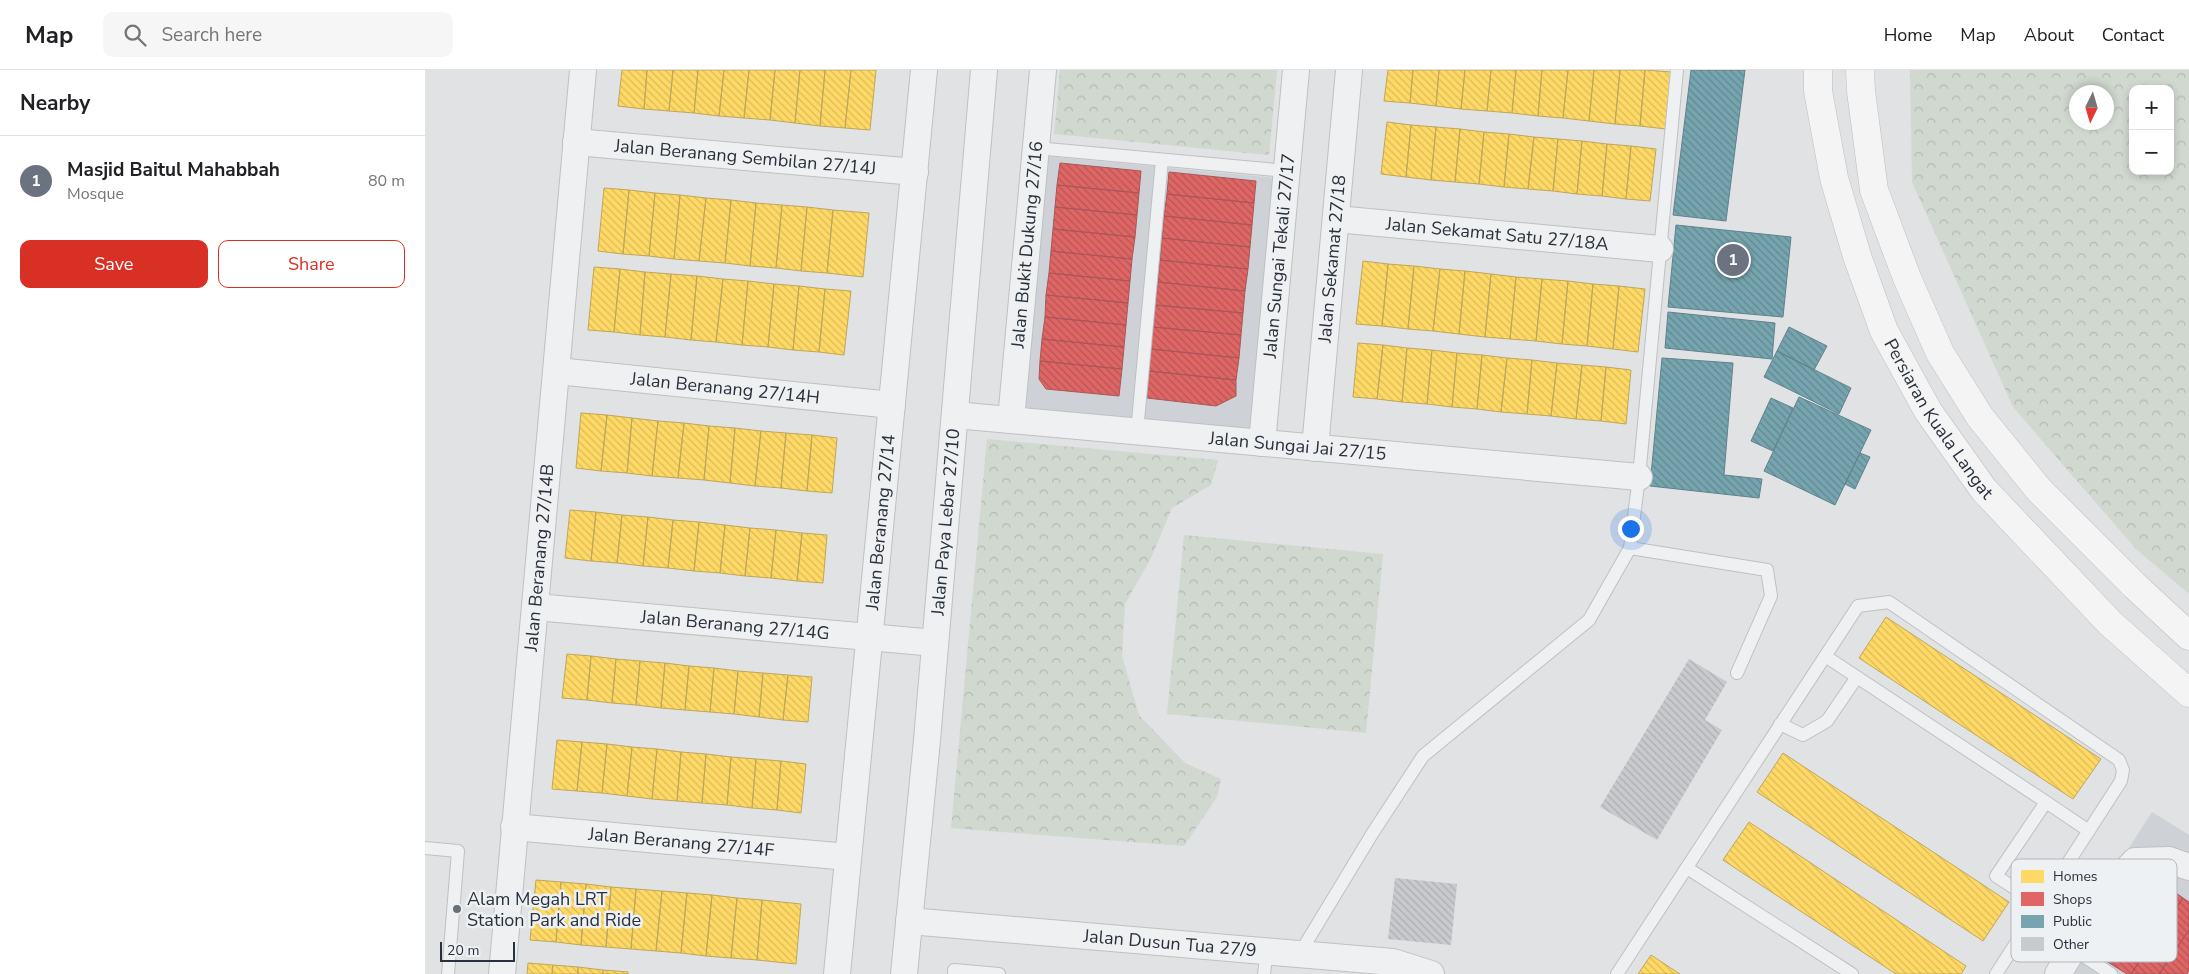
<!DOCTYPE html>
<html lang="en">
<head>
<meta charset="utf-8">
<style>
  :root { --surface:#fff; --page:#f6f6f6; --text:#202124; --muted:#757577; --line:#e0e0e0; --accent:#d93025 }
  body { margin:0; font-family:"Nunito Sans",sans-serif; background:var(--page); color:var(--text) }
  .controls { position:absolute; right:15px; top:15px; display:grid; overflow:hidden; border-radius:10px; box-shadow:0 2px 8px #0003 }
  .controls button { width:45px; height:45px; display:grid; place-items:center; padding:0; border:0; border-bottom:1px solid var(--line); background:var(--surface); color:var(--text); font:25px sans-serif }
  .compass { position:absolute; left:1644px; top:15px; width:45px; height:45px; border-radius:50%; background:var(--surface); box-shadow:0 2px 8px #0003; rotate:185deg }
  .scale { position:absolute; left:15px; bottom:12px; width:75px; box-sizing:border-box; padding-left:5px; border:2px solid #29313c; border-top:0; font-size:14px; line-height:18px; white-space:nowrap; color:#29313c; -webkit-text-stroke:4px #edf1f4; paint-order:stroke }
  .you { position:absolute; left:1205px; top:458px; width:18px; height:18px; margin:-12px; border:4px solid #fff; border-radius:50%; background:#1a73e8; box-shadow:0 0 0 8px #1a73e833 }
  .badge { display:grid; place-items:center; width:32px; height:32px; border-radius:50%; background:var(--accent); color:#fff; font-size:16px; font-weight:700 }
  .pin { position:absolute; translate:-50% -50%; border:2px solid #fff; box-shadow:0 1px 5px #0006 }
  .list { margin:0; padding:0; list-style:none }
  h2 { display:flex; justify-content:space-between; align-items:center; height:65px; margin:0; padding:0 20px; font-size:21px }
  h2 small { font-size:16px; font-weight:400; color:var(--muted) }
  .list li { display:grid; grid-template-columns:32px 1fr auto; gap:15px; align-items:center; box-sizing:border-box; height:90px; padding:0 20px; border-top:1px solid var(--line) }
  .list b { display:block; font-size:19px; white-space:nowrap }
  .list p { margin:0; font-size:16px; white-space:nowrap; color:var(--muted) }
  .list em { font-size:16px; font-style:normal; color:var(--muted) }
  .actions { display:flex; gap:10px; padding:15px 20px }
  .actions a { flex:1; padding:11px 0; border:1px solid var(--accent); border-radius:10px; text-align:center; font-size:18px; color:var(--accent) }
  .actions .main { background:var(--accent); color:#fff }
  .icon { flex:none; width:28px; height:28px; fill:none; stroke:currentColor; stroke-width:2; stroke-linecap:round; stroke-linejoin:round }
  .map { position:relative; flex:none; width:1764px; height:904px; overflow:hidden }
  header { display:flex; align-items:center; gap:30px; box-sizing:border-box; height:70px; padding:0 25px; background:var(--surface); border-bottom:1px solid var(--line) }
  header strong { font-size:24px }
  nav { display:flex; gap:28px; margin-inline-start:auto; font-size:18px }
  .search { width:350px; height:45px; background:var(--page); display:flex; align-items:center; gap:12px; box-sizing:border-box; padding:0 18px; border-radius:10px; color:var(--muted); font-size:19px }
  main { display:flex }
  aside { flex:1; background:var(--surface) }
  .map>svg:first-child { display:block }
  .built { fill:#ced2d7 }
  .forest { fill:url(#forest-crowns); fill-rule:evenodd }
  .homes { fill:url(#homes-back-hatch); stroke:#bfa759 }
  .shops { fill:url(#shops-back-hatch); stroke:#a95659 }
  .public { fill:url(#public-back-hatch); stroke:#5f828c }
  .building { fill:url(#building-back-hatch) }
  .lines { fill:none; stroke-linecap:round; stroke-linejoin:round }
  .lane-casing { stroke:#bec0c2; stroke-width:14 }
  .street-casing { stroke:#bec0c2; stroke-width:28 }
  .primary-casing { stroke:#bcbfc2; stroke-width:29 }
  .lane { stroke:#eff0f1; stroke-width:12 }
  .street { stroke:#eff0f1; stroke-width:26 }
  .primary { stroke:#f4f4f5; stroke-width:28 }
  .poi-dot { fill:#696f77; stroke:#edf1f4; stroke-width:2 }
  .labels { text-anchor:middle; stroke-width:5; stroke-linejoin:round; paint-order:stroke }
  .street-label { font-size:18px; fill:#29313c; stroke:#edf1f4 }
  .poi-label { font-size:18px; fill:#29313c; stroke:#edf1f4; text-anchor:start }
  .key { fill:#edf1f4; stroke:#b2b7bd; stroke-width:1 }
  .key-label { font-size:14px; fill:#29313c }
</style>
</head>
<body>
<header>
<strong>Map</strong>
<div class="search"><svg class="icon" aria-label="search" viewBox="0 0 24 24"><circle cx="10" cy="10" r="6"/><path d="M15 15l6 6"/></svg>Search here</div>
<nav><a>Home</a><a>Map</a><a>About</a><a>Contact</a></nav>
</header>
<main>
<aside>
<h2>Nearby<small></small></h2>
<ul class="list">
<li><span class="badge" style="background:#6b7280">1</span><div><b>Masjid Baitul Mahabbah</b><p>Mosque</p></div><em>80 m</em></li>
</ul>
<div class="actions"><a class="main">Save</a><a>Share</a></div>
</aside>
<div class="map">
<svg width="1764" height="904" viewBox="0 0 1764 904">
  <defs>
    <pattern id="forest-crowns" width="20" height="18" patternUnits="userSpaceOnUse" patternTransform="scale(1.25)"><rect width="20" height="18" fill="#d1d8d0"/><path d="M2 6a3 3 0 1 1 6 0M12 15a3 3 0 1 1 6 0" fill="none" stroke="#b3bab4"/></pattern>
    <pattern id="homes-back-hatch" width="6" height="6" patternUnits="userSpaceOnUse" patternTransform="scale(1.25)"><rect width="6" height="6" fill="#ffd966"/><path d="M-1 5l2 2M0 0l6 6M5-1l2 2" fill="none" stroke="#dbbb59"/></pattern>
    <pattern id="shops-back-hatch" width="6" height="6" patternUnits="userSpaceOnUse" patternTransform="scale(1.25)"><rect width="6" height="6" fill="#e06666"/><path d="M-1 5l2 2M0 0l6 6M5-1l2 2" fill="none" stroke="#b65555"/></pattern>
    <pattern id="public-back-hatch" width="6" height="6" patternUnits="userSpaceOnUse" patternTransform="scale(1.25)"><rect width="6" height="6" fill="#76a5af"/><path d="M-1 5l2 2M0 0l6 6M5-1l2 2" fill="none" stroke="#618790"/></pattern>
    <pattern id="building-back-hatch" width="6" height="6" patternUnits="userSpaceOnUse" patternTransform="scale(1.25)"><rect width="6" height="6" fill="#c8cacd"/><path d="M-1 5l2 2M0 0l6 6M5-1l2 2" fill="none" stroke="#acaeb1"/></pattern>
  </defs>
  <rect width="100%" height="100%" fill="#e0e2e4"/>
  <path class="built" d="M 621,86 L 851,108 L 825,362 L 600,343 Z
    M 1727,742 L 1764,765 L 1764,904 L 1623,904 Z"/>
  <path class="forest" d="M 635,0 L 852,0 L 844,85 L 629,64 Z
    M 1485,0 L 1764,0 L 1764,524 L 1711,479 L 1588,337 L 1487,112 ZM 1708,19 L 1745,19 L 1745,101 L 1708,101 ZM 1682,22 L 1682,52 L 1652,52 L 1652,22 Z
    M 562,369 L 793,390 L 786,415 L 747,438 L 726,488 L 700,534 L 697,586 L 714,645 L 760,693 L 796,709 L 792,727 L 759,776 L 526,758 Z
    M 759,465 L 958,484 L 941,663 L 742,644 Z"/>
  <path class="homes" d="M 197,0 L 222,0 L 219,39 L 193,36 Z
    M 222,0 L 248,0 L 244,41 L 219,39 Z
    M 248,0 L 273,0 L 269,43 L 244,41 Z
    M 273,0 L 299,0 L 294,46 L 269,43 Z
    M 299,0 L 324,0 L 319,48 L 294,46 Z
    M 324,0 L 350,0 L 345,50 L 319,48 Z
    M 350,0 L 375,0 L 370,53 L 345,50 Z
    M 375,0 L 400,0 L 395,56 L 370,53 Z
    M 400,0 L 426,0 L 420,58 L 395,56 Z
    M 426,0 L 451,0 L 445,60 L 420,58 Z
    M 963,0 L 988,0 L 985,33 L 959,31 Z
    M 988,0 L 1014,0 L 1011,36 L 985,33 Z
    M 1014,0 L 1040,0 L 1036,39 L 1011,36 Z
    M 1040,0 L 1066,0 L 1062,41 L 1036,39 Z
    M 1066,0 L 1091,0 L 1087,43 L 1062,41 Z
    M 1091,0 L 1117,0 L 1113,46 L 1087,43 Z
    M 1117,0 L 1143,0 L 1138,48 L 1113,46 Z
    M 1143,0 L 1169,0 L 1164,51 L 1138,48 Z
    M 1169,0 L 1195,0 L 1190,54 L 1164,51 Z
    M 1195,0 L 1220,0 L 1215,56 L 1190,54 Z
    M 1220,0 L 1246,2 L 1241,59 L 1215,56 Z
    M 962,52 L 986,55 L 981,107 L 956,104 Z
    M 986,55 L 1011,57 L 1006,110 L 981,107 Z
    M 1011,57 L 1035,59 L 1030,112 L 1006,110 Z
    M 1035,59 L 1059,62 L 1054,114 L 1030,112 Z
    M 1059,62 L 1084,64 L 1079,117 L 1054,114 Z
    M 1084,64 L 1109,67 L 1103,119 L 1079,117 Z
    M 1109,67 L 1133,69 L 1128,121 L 1103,119 Z
    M 1133,69 L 1157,71 L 1152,124 L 1128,121 Z
    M 1157,71 L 1182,74 L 1177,126 L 1152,124 Z
    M 1182,74 L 1206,76 L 1201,129 L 1177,126 Z
    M 1206,76 L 1231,79 L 1225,131 L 1201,129 Z
    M 179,118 L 204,120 L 198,184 L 173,181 Z
    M 204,120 L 230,123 L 224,186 L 198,184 Z
    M 230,123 L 255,125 L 249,189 L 224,186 Z
    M 255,125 L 281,128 L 274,191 L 249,189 Z
    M 281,128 L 306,130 L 300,193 L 274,191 Z
    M 306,130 L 331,133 L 325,196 L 300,193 Z
    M 331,133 L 357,135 L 351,198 L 325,196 Z
    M 357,135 L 382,137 L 376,201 L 351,198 Z
    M 382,137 L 408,140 L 402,203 L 376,201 Z
    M 408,140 L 444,143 L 438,207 L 402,203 Z
    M 938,191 L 963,194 L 957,256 L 931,254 Z
    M 963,194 L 989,196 L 983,259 L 957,256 Z
    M 989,196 L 1015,199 L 1008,261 L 983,259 Z
    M 169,197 L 195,199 L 189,262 L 163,260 Z
    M 195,199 L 220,202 L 215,265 L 189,262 Z
    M 1015,199 L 1040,201 L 1034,264 L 1008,261 Z
    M 1040,201 L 1066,204 L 1060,267 L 1034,264 Z
    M 220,202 L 246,204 L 240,267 L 215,265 Z
    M 246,204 L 272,206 L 266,270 L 240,267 Z
    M 1066,204 L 1091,207 L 1085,269 L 1060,267 Z
    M 272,206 L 298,209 L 291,272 L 266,270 Z
    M 1091,207 L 1117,209 L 1111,271 L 1085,269 Z
    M 298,209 L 323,211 L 317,275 L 291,272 Z
    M 1117,209 L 1143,211 L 1137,274 L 1111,271 Z
    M 323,211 L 349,214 L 343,277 L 317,275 Z
    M 1143,211 L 1168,214 L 1162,276 L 1137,274 Z
    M 349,214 L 374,216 L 368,280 L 343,277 Z
    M 1168,214 L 1194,216 L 1188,279 L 1162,276 Z
    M 374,216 L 400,219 L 394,282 L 368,280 Z
    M 1194,216 L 1220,219 L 1213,282 L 1188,279 Z
    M 400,219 L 426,221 L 419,285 L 394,282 Z
    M 933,273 L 958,275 L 952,329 L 928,327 Z
    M 958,275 L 982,278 L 977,332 L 952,329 Z
    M 982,278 L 1007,280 L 1002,334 L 977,332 Z
    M 1007,280 L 1032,283 L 1027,337 L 1002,334 Z
    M 1032,283 L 1057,285 L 1052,339 L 1027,337 Z
    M 1057,285 L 1082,288 L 1076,342 L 1052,339 Z
    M 1082,288 L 1107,290 L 1102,344 L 1076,342 Z
    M 1107,290 L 1132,293 L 1126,346 L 1102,344 Z
    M 1132,293 L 1157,295 L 1151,349 L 1126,346 Z
    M 1157,295 L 1181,297 L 1176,351 L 1151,349 Z
    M 1181,297 L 1206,300 L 1201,354 L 1176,351 Z
    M 156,343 L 182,345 L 176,401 L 151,398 Z
    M 182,345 L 207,348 L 202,403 L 176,401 Z
    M 207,348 L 233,351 L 227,406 L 202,403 Z
    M 233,351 L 259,353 L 253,408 L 227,406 Z
    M 259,353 L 284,356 L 279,410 L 253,408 Z
    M 284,356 L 310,358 L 305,413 L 279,410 Z
    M 310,358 L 336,361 L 330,416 L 305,413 Z
    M 336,361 L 361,363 L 356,418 L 330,416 Z
    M 361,363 L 387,365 L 382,421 L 356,418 Z
    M 387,365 L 412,368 L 407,423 L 382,421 Z
    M 145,440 L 171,442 L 166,491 L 140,488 Z
    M 171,442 L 197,445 L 192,493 L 166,491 Z
    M 197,445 L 223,447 L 218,496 L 192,493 Z
    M 223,447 L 248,450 L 243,498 L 218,496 Z
    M 248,450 L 274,452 L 269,501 L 243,498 Z
    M 274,452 L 300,455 L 295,503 L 269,501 Z
    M 300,455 L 325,458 L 320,506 L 295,503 Z
    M 325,458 L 351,460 L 346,508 L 320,506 Z
    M 351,460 L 377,463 L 372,511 L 346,508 Z
    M 377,463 L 402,465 L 398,513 L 372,511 Z
    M 1461,547 L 1676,689 L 1648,729 L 1434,588 Z
    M 142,584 L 166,586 L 162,630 L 137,628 Z
    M 166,586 L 191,589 L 187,633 L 162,630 Z
    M 191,589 L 215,591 L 211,635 L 187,633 Z
    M 215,591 L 240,593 L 236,638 L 211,635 Z
    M 240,593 L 264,596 L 260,640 L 236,638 Z
    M 264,596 L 289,598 L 285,642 L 260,640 Z
    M 289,598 L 313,601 L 309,644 L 285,642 Z
    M 313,601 L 338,603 L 334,647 L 309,644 Z
    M 338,603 L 363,605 L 358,650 L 334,647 Z
    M 363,605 L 387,607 L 383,652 L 358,650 Z
    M 132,670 L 157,672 L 152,721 L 127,719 Z
    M 157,672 L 182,674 L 177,723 L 152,721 Z
    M 182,674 L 207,677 L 202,726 L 177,723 Z
    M 207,677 L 232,679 L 227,729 L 202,726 Z
    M 232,679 L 256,682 L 252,731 L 227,729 Z
    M 256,682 L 281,684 L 277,733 L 252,731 Z
    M 1358,683 L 1584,832 L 1558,871 L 1332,722 Z
    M 281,684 L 306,687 L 302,735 L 277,733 Z
    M 306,687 L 331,689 L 327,738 L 302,735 Z
    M 331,689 L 356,691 L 352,740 L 327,738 Z
    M 356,691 L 381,694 L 376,743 L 352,740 Z
    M 1324,752 L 1541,896 L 1536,904 L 1471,904 L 1298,790 Z
    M 111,810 L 136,812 L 131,872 L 105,870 Z
    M 136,812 L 161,814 L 156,875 L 131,872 Z
    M 161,814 L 186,817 L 181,877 L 156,875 Z
    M 186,817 L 211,819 L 206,879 L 181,877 Z
    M 211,819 L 237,821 L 231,881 L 206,879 Z
    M 237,821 L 262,823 L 256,883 L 231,881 Z
    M 262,823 L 287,825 L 281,886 L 256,883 Z
    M 287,825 L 312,828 L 306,888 L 281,886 Z
    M 312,828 L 337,830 L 332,890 L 306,888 Z
    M 337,830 L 376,834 L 371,894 L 332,890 Z
    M 1226,885 L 1255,904 L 1213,904 Z
    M 103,893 L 128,895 L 127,904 L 102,904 Z
    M 128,895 L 153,897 L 153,904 L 127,904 Z
    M 153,897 L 178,900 L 178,904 L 153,904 Z
    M 178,900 L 203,902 L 203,904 L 178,904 Z"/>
  <path class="shops" d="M 635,93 L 716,101 L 714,123 L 632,115 Z
    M 744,102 L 831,111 L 829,133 L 742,124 Z
    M 632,115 L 714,123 L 712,145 L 630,137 Z
    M 742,124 L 829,133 L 827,155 L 739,146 Z
    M 630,137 L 712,145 L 710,167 L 628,159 Z
    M 739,146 L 827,155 L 825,177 L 737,168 Z
    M 628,159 L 710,167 L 707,189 L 626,181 Z
    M 737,168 L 825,177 L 823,199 L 735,190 Z
    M 626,181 L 707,189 L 705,211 L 624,203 Z
    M 735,190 L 823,199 L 820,221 L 733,212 Z
    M 624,203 L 705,211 L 703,233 L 621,225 Z
    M 733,212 L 820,221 L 818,243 L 730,235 Z
    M 621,225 L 703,233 L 701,255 L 620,247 Z
    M 730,235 L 818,243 L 816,265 L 728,257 Z
    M 620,247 L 701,255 L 699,277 L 617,269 Z
    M 728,257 L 816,265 L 814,288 L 726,279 Z
    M 617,269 L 699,277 L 697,299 L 615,291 Z
    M 726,279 L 814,288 L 811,310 L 724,301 Z
    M 615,291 L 697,299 L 694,326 L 621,319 L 614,309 Z
    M 724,301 L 811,310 L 811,326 L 791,336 L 722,328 Z
    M 1708,816 L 1747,820 L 1758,828 L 1706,904 L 1702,904 L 1665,881 Z
    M 1758,828 L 1764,832 L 1764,860 L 1734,904 L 1706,904 Z
    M 1764,860 L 1764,901 L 1762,904 L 1734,904 Z"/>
  <path class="public" d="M 1266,0 L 1320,0 L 1301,151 L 1248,145 Z
    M 1251,155 L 1366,167 L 1358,247 L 1243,237 Z
    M 1243,242 L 1350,253 L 1347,289 L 1240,278 Z
    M 1364,257 L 1402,276 L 1389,300 L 1352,281 Z
    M 1352,281 L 1426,318 L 1414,344 L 1339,307 Z
    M 1237,288 L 1308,293 L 1299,405 L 1337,409 L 1334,428 L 1225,416 Z
    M 1374,327 L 1446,360 L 1410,435 L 1339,401 Z
    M 1346,328 L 1368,338 L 1348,381 L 1326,371 Z
    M 1435,383 L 1445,387 L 1430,419 L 1420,414 Z"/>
  <path class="building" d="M 1264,589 L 1302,612 L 1280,650 L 1297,660 L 1232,770 L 1175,737 Z
    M 970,808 L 1032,814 L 1026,875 L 963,869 Z"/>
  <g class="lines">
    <defs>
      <path id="lane" d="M 611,78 L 862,101
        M 712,362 L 737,90
        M 1205,478 L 1342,500 L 1346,526 L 1312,603
        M 1400,586 L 1621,732 L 1571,806 L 1615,835
        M 1355,654 L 1378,665 L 1402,651 L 1432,607
        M 1621,732 L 1664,761
        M 0,778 L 33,781 L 23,904
        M 1262,798 L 1427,904
        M 1648,879 L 1686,904
        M 875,883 L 947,764 L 998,686 L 1164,550 L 1205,478 L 1214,407 L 1252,0
        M 529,904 L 529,900 L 574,904
        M 839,904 L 842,880
        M 1192,904 L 1433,536 L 1464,532 L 1694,690 L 1698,700 L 1696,711 L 1571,904"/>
      <g id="street">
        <path id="s1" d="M 151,72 L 490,102"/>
        <path id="s2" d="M 911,149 L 1235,179"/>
        <path id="s3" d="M 132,301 L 467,335"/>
        <path id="s4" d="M 530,345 L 1214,407"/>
        <path id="s5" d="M 586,350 L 618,0"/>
        <path id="s6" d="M 837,373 L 871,0"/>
        <path id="s7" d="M 890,378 L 924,0"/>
        <path id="s8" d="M 111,537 L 510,573"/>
        <path id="s9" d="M 89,757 L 423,787"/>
        <path id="s10" d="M 484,851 L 968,892 L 1006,904"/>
        <path id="s11" d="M 77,904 L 158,0"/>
        <path id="s12" d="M 412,904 L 499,0"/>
        <path id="s13" d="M 479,904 L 502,670 L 559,0"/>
        <path d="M 1633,904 L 1688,814 L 1710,791 L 1744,790 L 1764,797"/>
      </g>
      <g id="primary">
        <path id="s14" d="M 1393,0 L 1393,21 L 1409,108 L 1432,186 L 1459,261 L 1503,341 L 1559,420 L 1685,553 L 1764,623"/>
        <path d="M 1435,0 L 1436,21 L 1449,120 L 1482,208 L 1515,283 L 1555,347 L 1614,420 L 1710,516 L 1764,566"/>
      </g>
    </defs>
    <use href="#lane" class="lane-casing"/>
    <use href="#street" class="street-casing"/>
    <use href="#primary" class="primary-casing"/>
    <use href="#lane" class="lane"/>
    <use href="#street" class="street"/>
    <use href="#primary" class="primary"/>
  </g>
  <circle class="poi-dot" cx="32" cy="839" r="5"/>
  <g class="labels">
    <g class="street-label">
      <text dy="6" stroke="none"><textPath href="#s1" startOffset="170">Jalan Beranang Sembilan 27/14J</textPath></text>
      <text dy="6" stroke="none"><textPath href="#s2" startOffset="162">Jalan Sekamat Satu 27/18A</textPath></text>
      <text dy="6" stroke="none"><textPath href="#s5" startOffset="176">Jalan Bukit Dukung 27/16</textPath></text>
      <text dy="6" stroke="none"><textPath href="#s6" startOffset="188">Jalan Sungai Tekali 27/17</textPath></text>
      <text dy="6" stroke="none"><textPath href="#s7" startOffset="190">Jalan Sekamat 27/18</textPath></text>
      <text dy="6" stroke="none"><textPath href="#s3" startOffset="169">Jalan Beranang 27/14H</textPath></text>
      <text dy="6" stroke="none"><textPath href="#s14" startOffset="374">Persiaran Kuala Langat</textPath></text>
      <text dy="6" stroke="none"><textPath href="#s4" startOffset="344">Jalan Sungai Jai 27/15</textPath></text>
      <text dy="6" stroke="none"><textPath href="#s12" startOffset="454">Jalan Beranang 27/14</textPath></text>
      <text dy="6" stroke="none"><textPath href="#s13" startOffset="454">Jalan Paya Lebar 27/10</textPath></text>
      <text dy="6" stroke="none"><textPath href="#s11" startOffset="418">Jalan Beranang 27/14B</textPath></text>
      <text dy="6" stroke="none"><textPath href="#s8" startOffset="200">Jalan Beranang 27/14G</textPath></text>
      <text dy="6" stroke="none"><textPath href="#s9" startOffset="168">Jalan Beranang 27/14F</textPath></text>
      <text dy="6" stroke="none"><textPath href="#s10" startOffset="262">Jalan Dusun Tua 27/9</textPath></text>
    </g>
    <g class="poi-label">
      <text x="42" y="835">Alam Megah LRT<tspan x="42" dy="21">Station Park and Ride</tspan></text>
    </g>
  </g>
  <rect x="1586" y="789" width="166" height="103" rx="8" class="key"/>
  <rect x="1596" y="800" width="23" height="13" fill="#ffd966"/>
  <rect x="1596" y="822" width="23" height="14" fill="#e06666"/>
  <rect x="1596" y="845" width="23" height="13" fill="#76a5af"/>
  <rect x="1596" y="867" width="23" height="14" fill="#c8cacd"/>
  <g class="key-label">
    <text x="1628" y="811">Homes</text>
    <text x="1628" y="834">Shops</text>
    <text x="1628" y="856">Public</text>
    <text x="1628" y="879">Other</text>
  </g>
</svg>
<div class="controls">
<button>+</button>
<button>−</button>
</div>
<svg class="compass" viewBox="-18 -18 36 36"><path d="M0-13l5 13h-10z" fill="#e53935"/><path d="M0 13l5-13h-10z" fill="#757577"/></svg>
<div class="scale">20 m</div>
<div class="you"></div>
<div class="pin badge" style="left:1308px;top:190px;background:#6b7280">1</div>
</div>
</main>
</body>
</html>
